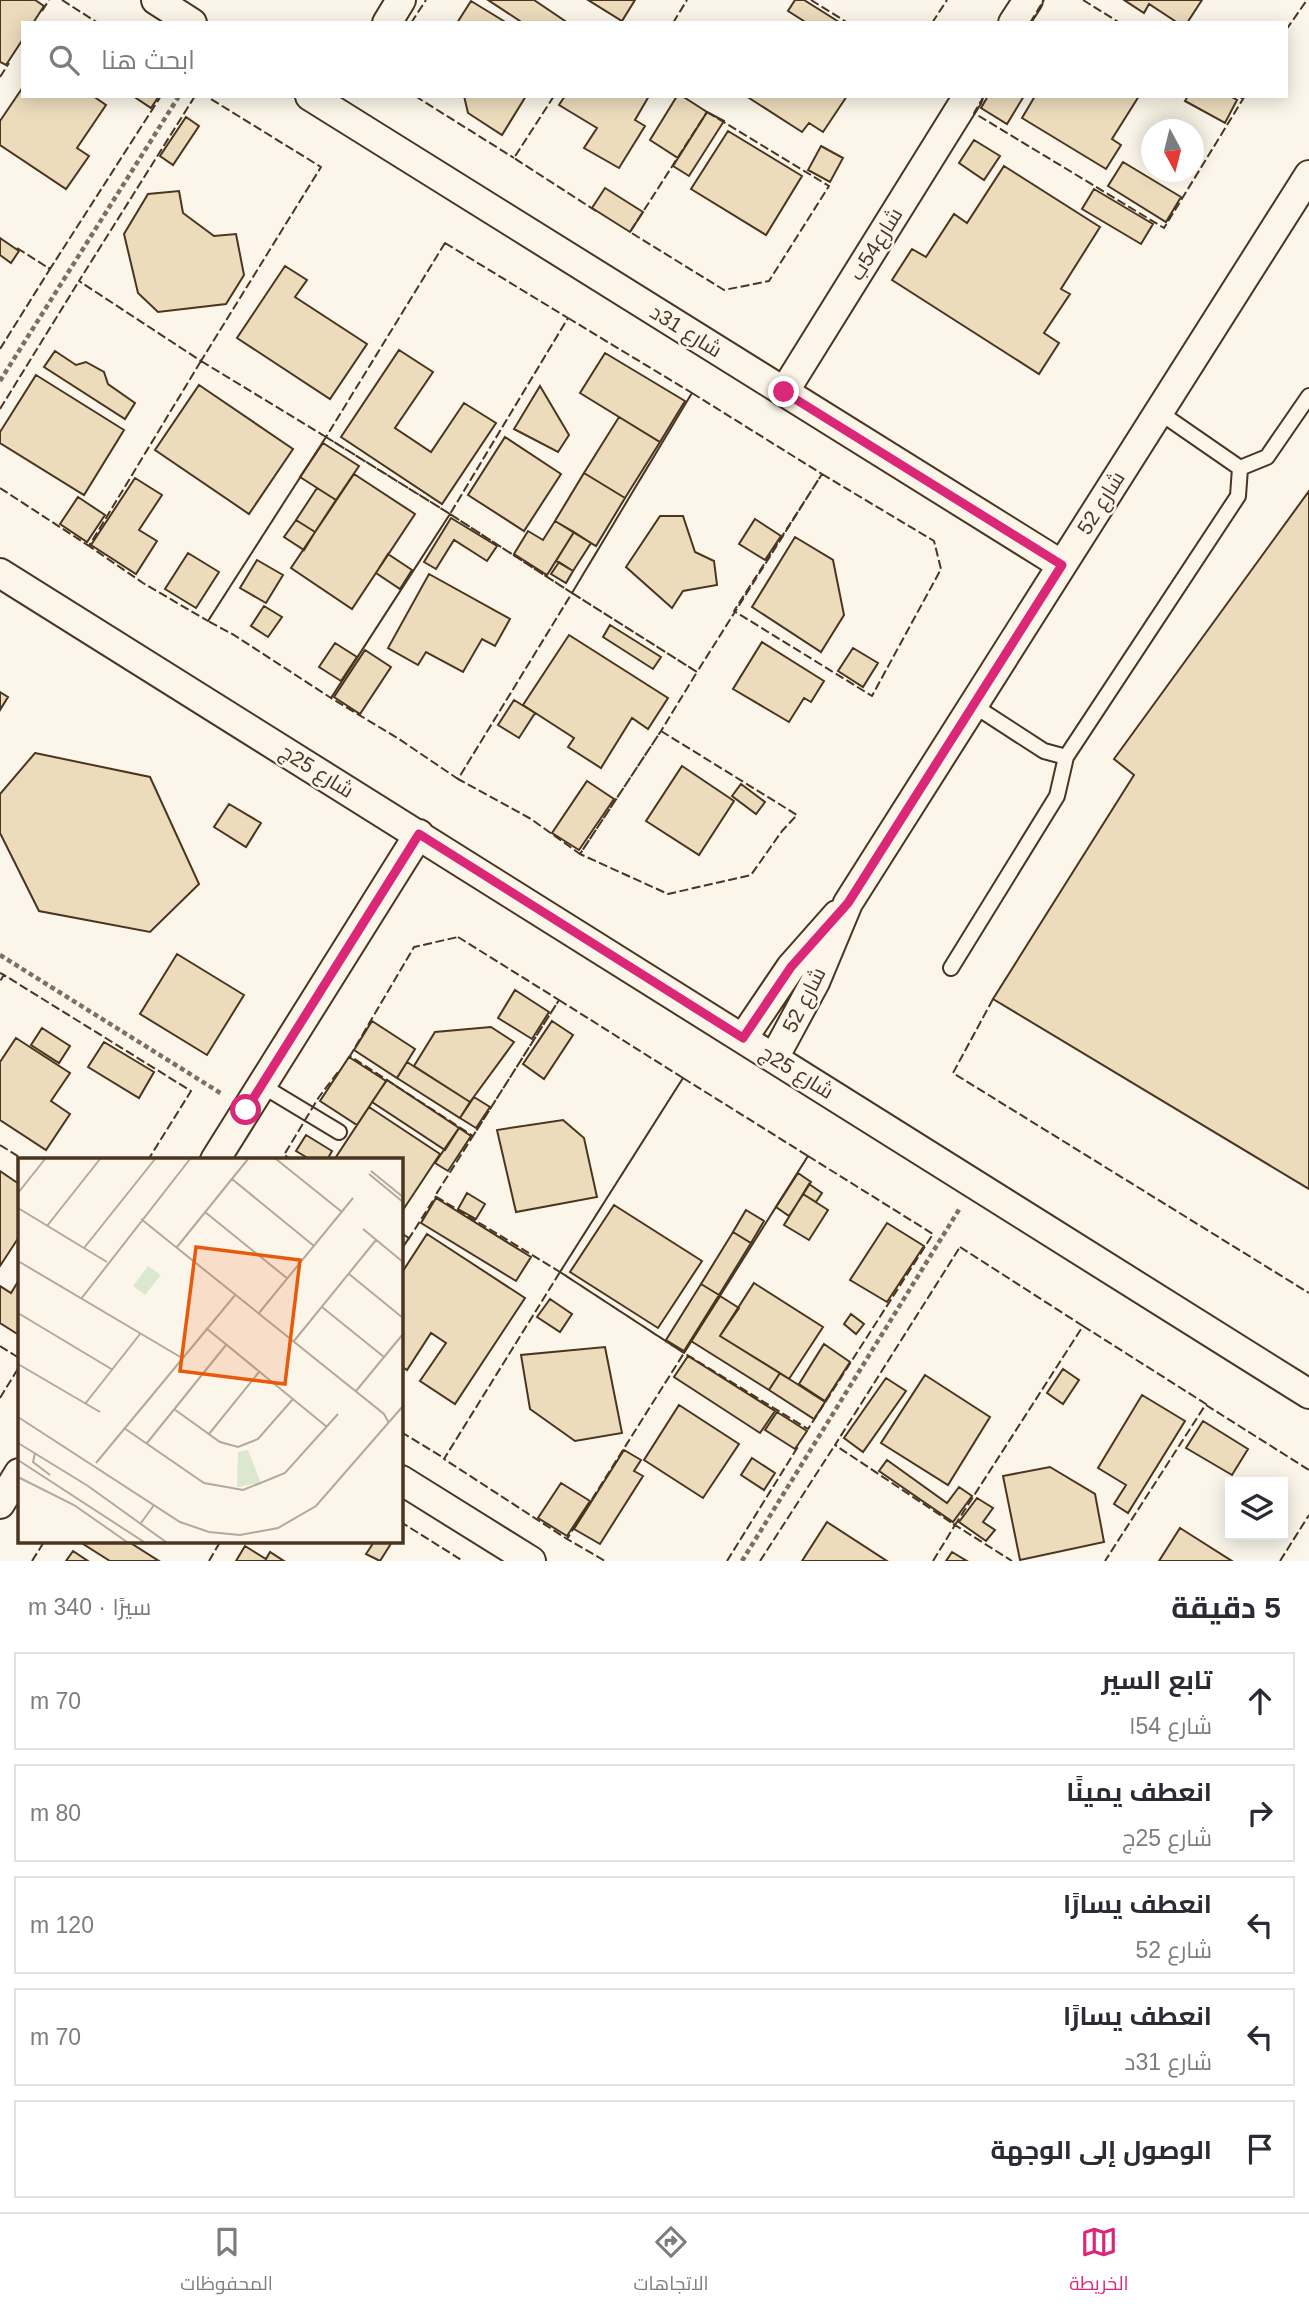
<!DOCTYPE html>
<html lang="ar">
<head>
<meta charset="utf-8">
<style>
  :root { --surface:#fff; --page:#f2f2f3; --text:#2b2b33; --muted:#7c7c81; --line:#e1e1e2; --accent:#db2777 }
  body { margin:0; font-family:Arial,Cairo,sans-serif; background:var(--page); color:var(--text); direction:rtl }
  .controls { position:absolute; right:21px; bottom:21px; display:grid; overflow:hidden; border-radius:0px; box-shadow:0 4px 18px #0003 }
  .controls button { width:63px; height:63px; display:grid; place-items:center; padding:0; border:0; border-bottom:2px solid var(--line); background:var(--surface); color:var(--text); font:35px sans-serif }
  .compass { position:absolute; left:1141px; top:119px; width:63px; height:63px; border-radius:50%; background:var(--surface); box-shadow:0 4px 18px #0003; rotate:173deg }
  .stop { position:absolute; width:21px; height:21px; margin:-16px; border:5px solid #db2777; border-radius:50%; background:#fff }
  .stop.end { background:#db2777; border-color:#fff; box-shadow:0 2px 7px #0008 }
  .list { margin:0; padding:0; list-style:none }
  h2 { display:flex; justify-content:space-between; align-items:center; height:91px; margin:0; padding:0 28px; font-size:30px }
  h2 small { font-size:23px; font-weight:400; color:var(--muted) }
  .list li { display:grid; grid-template-columns:46px 1fr auto; gap:21px; align-items:center; box-sizing:border-box; height:98px; margin:0 14px 14px; padding:0 14px; border:2px solid var(--line); border-radius:0px }
  .list b { display:block; font-size:26px; white-space:nowrap }
  .list p { margin:0; font-size:23px; white-space:nowrap; color:var(--muted) }
  .list em { font-size:23px; font-style:normal; color:var(--muted) }
  .icon { flex:none; width:38px; height:38px; fill:none; stroke:currentColor; stroke-width:2; stroke-linecap:round; stroke-linejoin:round }
  .map { position:relative; flex:none; width:1309px; height:1561px; overflow:hidden; direction:ltr }
  .search { position:absolute; background:var(--surface); box-shadow:0 4px 18px #0003; left:21px; right:21px; top:21px; height:77px; display:flex; align-items:center; gap:18px; box-sizing:border-box; padding:0 24px; border-radius:0px; color:var(--muted); font-size:26px }
  .sheet { height:651px; background:var(--surface) }
  nav { display:flex; justify-content:space-around; align-items:center; box-sizing:border-box; height:98px; border-top:2px solid var(--line); background:var(--surface); font-size:19px; color:var(--muted) }
  nav a { display:grid; justify-items:center; gap:4px }
  nav .on { color:var(--accent) }
  .map>svg:first-child { display:block }
  .building { fill:#ecdcbc; stroke:#4a3520; stroke-width:2 }
  .lines { fill:none; stroke-linecap:round; stroke-linejoin:round }
  .lane-casing { stroke:#4a3520; stroke-width:18 }
  .street-casing { stroke:#4a3520; stroke-width:32 }
  .path { stroke:#7f6f5c; stroke-width:4.5; stroke-dasharray:5 3.5; stroke-linecap:butt }
  .lane { stroke:#fbf6e9; stroke-width:14 }
  .street { stroke:#fbf6e9; stroke-width:28 }
  .fence { stroke:#4a3520; stroke-width:2; stroke-dasharray:9 3.5; stroke-linecap:butt }
  .route { stroke:#db2777; stroke-width:9 }
  .labels { text-anchor:middle; stroke-width:5; stroke-linejoin:round; paint-order:stroke }
  .street-label { font-size:21px; fill:#4a3520; stroke:#fbf6e9 }
  .inset-road { fill:none; stroke:#b4a999; stroke-width:2 }
  .view { fill:#e8590c; fill-opacity:0.15; stroke:#e8590c; stroke-width:3.5 }
  .inset-edge { fill:none; stroke:#4a3520; stroke-width:3.5 }
</style>
</head>
<body>
<div class="map">
<svg width="1309" height="1561" viewBox="0 0 1309 1561">
  <rect width="100%" height="100%" fill="#fbf6e9"/>
  <path class="building" d="M 0,0 L 35,0 L 44,6 L 33,23 L 23,23 L 23,39 L 6,65 L 0,62 Z
    M 488,0 L 534,0 L 568,23 L 523,23 Z
    M 588,0 L 635,0 L 622,21 Z
    M 795,0 L 804,0 L 839,22 L 807,23 L 788,11 Z
    M 1124,0 L 1202,0 L 1187,23 L 1178,23 L 1149,4 L 1144,13 Z
    M 471,1 L 507,23 L 457,23 Z
    M 23,87 L 23,96 L 93,96 L 106,105 L 77,148 L 89,156 L 66,189 L 0,145 L 0,121 Z
    M 133,96 L 159,96 L 151,108 Z
    M 464,96 L 526,96 L 502,135 L 468,113 Z
    M 565,96 L 649,96 L 635,120 L 645,126 L 619,168 L 584,148 L 597,128 L 559,105 Z
    M 677,96 L 682,96 L 707,112 L 678,158 L 650,140 Z
    M 746,96 L 847,96 L 823,132 L 809,123 L 802,132 Z
    M 988,96 L 1024,96 L 1007,124 L 981,108 Z
    M 1035,96 L 1139,96 L 1112,139 L 1121,145 L 1106,169 L 1022,118 Z
    M 1188,96 L 1230,96 L 1237,100 L 1225,123 L 1185,101 Z
    M 707,112 L 724,121 L 689,176 L 673,166 Z
    M 186,117 L 199,126 L 173,165 L 160,156 Z
    M 728,131 L 802,176 L 766,235 L 691,189 Z
    M 974,140 L 1000,156 L 984,180 L 959,163 Z
    M 821,146 L 843,158 L 830,182 L 808,170 Z
    M 1123,162 L 1181,197 L 1166,222 L 1108,186 Z
    M 1004,166 L 1100,227 L 1061,289 L 1070,294 L 1044,333 L 1059,343 L 1039,374 L 892,280 L 912,249 L 926,257 L 954,214 L 967,223 Z
    M 605,188 L 643,212 L 630,232 L 592,208 Z
    M 1094,189 L 1153,224 L 1141,244 L 1082,209 Z
    M 179,191 L 183,213 L 214,236 L 236,234 L 244,275 L 226,304 L 158,312 L 138,293 L 124,234 L 148,194 Z
    M 0,238 L 19,251 L 11,263 L 0,255 Z
    M 285,266 L 307,280 L 295,297 L 367,344 L 330,399 L 237,338 Z
    M 399,350 L 433,372 L 395,428 L 431,452 L 464,403 L 496,423 L 442,504 L 341,437 Z
    M 55,351 L 76,365 L 86,362 L 104,372 L 108,384 L 135,403 L 125,419 L 44,367 Z
    M 605,353 L 685,401 L 660,442 L 580,393 Z
    M 36,375 L 124,430 L 84,495 L 0,443 L 0,432 Z
    M 199,385 L 293,449 L 249,514 L 155,450 Z
    M 540,386 L 569,435 L 558,452 L 514,429 Z
    M 619,417 L 660,442 L 625,498 L 584,473 Z
    M 505,437 L 561,474 L 524,531 L 468,495 Z
    M 323,443 L 359,466 L 336,500 L 300,477 Z
    M 584,473 L 625,498 L 596,546 L 555,521 Z
    M 354,474 L 415,514 L 352,609 L 291,568 Z
    M 135,478 L 162,495 L 139,530 L 157,541 L 136,574 L 91,545 Z
    M 317,488 L 336,500 L 315,532 L 296,520 Z
    M 1309,491 L 1309,1189 L 993,999 L 1134,775 L 1114,759 Z
    M 78,497 L 105,515 L 87,542 L 60,524 Z
    M 660,516 L 683,516 L 695,552 L 714,561 L 717,585 L 683,591 L 672,608 L 626,567 Z
    M 451,518 L 497,546 L 487,561 L 454,540 L 436,569 L 424,562 Z
    M 755,519 L 781,536 L 765,560 L 739,544 Z
    M 296,520 L 315,532 L 304,550 L 284,537 Z
    M 555,521 L 574,532 L 547,575 L 514,554 L 528,531 L 543,540 Z
    M 574,532 L 591,543 L 573,571 L 556,561 Z
    M 795,537 L 833,560 L 844,615 L 821,652 L 752,607 Z
    M 188,553 L 219,572 L 196,608 L 165,589 Z
    M 388,554 L 412,570 L 400,589 L 376,573 Z
    M 257,560 L 283,575 L 266,603 L 240,588 Z
    M 559,562 L 573,571 L 566,583 L 551,574 Z
    M 429,574 L 510,619 L 495,646 L 482,639 L 463,672 L 426,652 L 418,665 L 388,648 Z
    M 264,606 L 282,617 L 268,637 L 251,626 Z
    M 610,625 L 661,657 L 653,669 L 603,637 Z
    M 569,635 L 668,698 L 648,729 L 632,718 L 601,768 L 568,747 L 574,738 L 523,705 Z
    M 762,642 L 824,681 L 811,702 L 804,698 L 789,722 L 733,689 Z
    M 335,643 L 357,657 L 341,681 L 319,667 Z
    M 853,648 L 878,663 L 863,687 L 838,671 Z
    M 365,650 L 391,667 L 360,714 L 334,697 Z
    M 0,692 L 8,697 L 0,710 Z
    M 514,700 L 535,713 L 519,738 L 498,725 Z
    M 35,753 L 150,777 L 199,884 L 150,932 L 39,911 L 0,833 L 0,794 Z
    M 682,766 L 734,801 L 699,855 L 646,821 Z
    M 587,781 L 614,799 L 579,850 L 552,833 Z
    M 741,784 L 765,802 L 756,814 L 732,796 Z
    M 229,804 L 261,823 L 246,847 L 214,827 Z
    M 177,954 L 244,995 L 207,1055 L 140,1014 Z
    M 515,990 L 549,1012 L 532,1039 L 498,1018 Z
    M 372,1021 L 415,1049 L 397,1078 L 354,1050 Z
    M 552,1021 L 573,1035 L 544,1079 L 523,1064 Z
    M 491,1027 L 514,1042 L 470,1102 L 414,1066 L 435,1032 Z
    M 42,1028 L 70,1046 L 59,1063 L 31,1045 Z
    M 16,1038 L 70,1073 L 51,1101 L 70,1114 L 46,1150 L 0,1120 L 0,1062 Z
    M 104,1042 L 154,1072 L 139,1098 L 88,1067 Z
    M 349,1057 L 386,1081 L 357,1125 L 320,1101 Z
    M 407,1062 L 470,1102 L 460,1118 L 397,1078 Z
    M 387,1080 L 459,1128 L 445,1150 L 372,1102 Z
    M 474,1097 L 490,1107 L 476,1128 L 460,1118 Z
    M 369,1107 L 440,1154 L 401,1213 L 401,1160 L 334,1160 Z
    M 563,1120 L 584,1138 L 597,1197 L 516,1212 L 497,1130 Z
    M 459,1128 L 471,1136 L 448,1171 L 435,1163 Z
    M 306,1135 L 332,1151 L 327,1160 L 311,1160 L 296,1151 Z
    M 0,1171 L 19,1184 L 19,1237 L 0,1266 Z
    M 798,1173 L 811,1182 L 789,1216 L 776,1207 Z
    M 809,1184 L 822,1193 L 816,1202 L 803,1194 Z
    M 467,1193 L 485,1204 L 476,1219 L 458,1209 Z
    M 803,1194 L 828,1210 L 809,1240 L 784,1225 Z
    M 436,1198 L 531,1257 L 516,1281 L 421,1223 Z
    M 614,1205 L 702,1261 L 658,1328 L 570,1272 Z
    M 746,1210 L 764,1221 L 751,1243 L 733,1232 Z
    M 887,1223 L 924,1246 L 887,1302 L 850,1280 Z
    M 733,1232 L 751,1243 L 719,1295 L 701,1284 Z
    M 401,1233 L 409,1238 L 401,1250 Z
    M 427,1234 L 525,1298 L 455,1404 L 420,1381 L 446,1343 L 431,1333 L 407,1370 L 401,1366 L 401,1274 Z
    M 19,1280 L 19,1335 L 0,1323 L 0,1286 L 11,1293 Z
    M 754,1283 L 823,1327 L 789,1379 L 720,1336 Z
    M 701,1284 L 719,1295 L 684,1351 L 666,1340 Z
    M 720,1296 L 739,1308 L 720,1336 L 780,1373 L 769,1390 L 691,1341 Z
    M 550,1299 L 572,1314 L 560,1332 L 537,1317 Z
    M 851,1314 L 864,1324 L 856,1334 L 844,1324 Z
    M 824,1344 L 850,1362 L 825,1401 L 799,1384 Z
    M 605,1347 L 622,1433 L 575,1441 L 530,1409 L 521,1355 Z
    M 688,1356 L 775,1411 L 760,1433 L 674,1377 Z
    M 1063,1369 L 1079,1380 L 1063,1404 L 1047,1393 Z
    M 780,1373 L 825,1402 L 814,1419 L 769,1390 Z
    M 925,1375 L 990,1417 L 948,1485 L 881,1443 Z
    M 886,1378 L 906,1391 L 863,1452 L 844,1438 Z
    M 1142,1395 L 1185,1421 L 1128,1513 L 1114,1504 L 1126,1485 L 1098,1468 Z
    M 679,1405 L 739,1444 L 703,1498 L 644,1460 Z
    M 777,1412 L 807,1431 L 795,1449 L 765,1430 Z
    M 1203,1421 L 1248,1449 L 1232,1475 L 1186,1448 Z
    M 624,1450 L 641,1460 L 634,1471 L 643,1476 L 600,1544 L 574,1529 Z
    M 752,1458 L 775,1473 L 764,1490 L 741,1475 Z
    M 887,1460 L 947,1503 L 959,1487 L 972,1496 L 953,1522 L 879,1471 Z
    M 1050,1467 L 1095,1494 L 1104,1542 L 1020,1560 L 1003,1476 Z
    M 561,1483 L 590,1501 L 567,1536 L 538,1518 Z
    M 977,1498 L 993,1508 L 983,1522 L 995,1530 L 986,1541 L 959,1522 Z
    M 827,1522 L 887,1561 L 802,1561 Z
    M 1180,1528 L 1232,1561 L 1159,1561 Z
    M 80,1542 L 129,1542 L 159,1561 L 110,1561 Z
    M 374,1542 L 392,1542 L 380,1561 L 366,1554 Z
    M 245,1546 L 266,1559 L 270,1552 L 284,1561 L 236,1561 Z
    M 73,1551 L 88,1561 L 66,1561 Z
    M 952,1552 L 967,1561 L 946,1561 Z"/>
  <g class="lines">
    <defs>
      <path id="lane" d="M 1240,468 L 1267,457 L 1309,396
        M 973,705 L 1044,751 L 1066,757 L 1238,496 L 1240,468 L 1159,412
        M 951,968 L 1057,796 L 1066,757
        M 261,1085 L 339,1132"/>
      <path id="street" d="M 156,0 L 192,23
        M 387,23 L 401,0
        M 1013,23 L 1028,0
        M 310,96 L 1062,565
        M 784,392 L 968,96
        M 0,573 L 1309,1394
        M 743,1038 L 791,967 L 837,915
        M 774,1058 L 815,982 L 848,903 L 1309,175
        M 215,1160 L 419,834
        M 401,1480 L 531,1561
        M 0,1504 L 19,1473"/>
    </defs>
    <use href="#lane" class="lane-casing"/>
    <use href="#street" class="street-casing"/>
    <path class="path" d="M 0,381 L 179,96
      M 0,955 L 222,1094
      M 742,1561 L 960,1208"/>
    <use href="#lane" class="lane"/>
    <use href="#street" class="street"/>
    <path class="fence" d="M 62,0 L 98,23
      M 811,0 L 848,23
      M 1083,0 L 1120,23
      M 42,11 L 49,0
      M 411,23 L 426,0
      M 673,23 L 687,0
      M 932,23 L 947,0
      M 1030,23 L 1044,0
      M 1286,30 L 1307,0
      M 0,77 L 9,63
      M 195,96 L 79,281 L 201,361 L 321,167 L 206,96
      M 415,96 L 514,158
      M 554,96 L 514,158 L 596,211
      M 984,96 L 974,113 L 1164,228 L 1243,99 L 1239,96 L 1243,99 L 1245,96
      M 707,112 L 829,186 L 769,281 L 724,290 L 630,232 Z
      M 445,243 L 568,318 L 450,514 L 326,437 Z
      M 17,248 L 50,269 L 161,96
      M 568,318 L 692,393 L 572,593 L 450,514 Z
      M 0,349 L 50,269 L 47,268
      M 201,361 L 326,437 L 208,621 L 143,583 L 89,546 Z
      M 692,393 L 822,474 L 697,672 L 572,593 Z
      M 0,409 L 79,281 L 82,283
      M 326,437 L 450,514 L 331,698 L 234,635 L 208,621 Z
      M 822,474 L 934,541 L 941,569 L 872,696 L 734,611 Z
      M 0,488 L 89,546 L 90,544
      M 450,514 L 572,593 L 458,779 L 399,739 L 331,698 Z
      M 572,593 L 697,672 L 661,731 L 580,854 L 531,819 L 458,779 Z
      M 661,731 L 797,815 L 782,831 L 751,875 L 668,894 L 580,854 Z
      M 458,937 L 559,1000 L 473,1136 L 350,1056 L 414,947 Z
      M 0,973 L 4,975 L 0,981 L 4,975 L 191,1091 L 148,1160
      M 993,999 L 953,1073 L 1309,1293
      M 559,1000 L 683,1078 L 560,1272 L 435,1196 Z
      M 683,1078 L 808,1156 L 684,1353 L 560,1272 Z
      M 0,1145 L 24,1160
      M 808,1156 L 933,1234 L 808,1429 L 684,1353 Z
      M 293,1160 L 284,1155 L 319,1097 L 338,1072
      M 408,1240 L 436,1196
      M 960,1247 L 1083,1326 L 955,1525 L 835,1445 Z
      M 560,1272 L 684,1353 L 567,1539 L 444,1459 Z
      M 1083,1326 L 1206,1404 L 1105,1561
      M 0,1346 L 19,1358
      M 0,1398 L 19,1367
      M 1206,1405 L 1309,1470
      M 401,1432 L 444,1458
      M 956,1523 L 955,1525 L 1012,1561
      M 401,1528 L 404,1524 L 463,1561
      M 569,1536 L 567,1539 L 605,1561
      M 32,1561 L 44,1542
      M 209,1561 L 220,1542
      M 727,1561 L 799,1445
      M 760,1561 L 835,1445 L 837,1446
      M 933,1561 L 955,1525 L 953,1524
      M 1280,1561 L 1309,1515"/>
  </g>
  <g class="lines">
    <path class="route" d="M 246,1110 L 419,834 L 743,1038 L 791,967 L 848,903 L 1062,565 L 784,392"/>
  </g>
  <g class="labels">
    <g class="street-label">
      <text transform="translate(876 244) rotate(-58)" y="7">شارع54ب</text>
      <text transform="translate(686 331) rotate(32)" y="7">شارع 31د</text>
      <text transform="translate(1101 503) rotate(-58)" y="7">شارع 52</text>
      <text transform="translate(317 771) rotate(32)" y="7">شارع 25ج</text>
      <text transform="translate(804 1000) rotate(-63)" y="7">شارع 52</text>
      <text transform="translate(797 1072) rotate(32)" y="7">شارع 25ج</text>
    </g>
  </g>
  <g transform="translate(18 1158)">
    <rect width="385" height="385" fill="#fbf6e9"/>
    <path d="M 130,108 L 143,117 L 127,137 L 115,128 ZM 230,292 L 243,325 L 219,329 L 220,294 Z" fill="#dce7d0"/>
    <path class="inset-road" d="M 258,1 L 324,54M 353,13 L 385,39M 351,16 L 385,44M 214,21 L 296,88M 0,35 L 27,1M 0,50 L 89,104M 187,54 L 270,121M 123,61 L 366,256 L 371,265M 29,68 L 82,1M 345,71 L 385,104M 159,89 L 230,1M 66,90 L 137,1M 0,103 L 164,200M 331,116 L 385,160M 63,141 L 172,1M 304,149 L 366,199M 0,155 L 95,212M 241,155 L 335,40M 188,170 L 309,269M 276,183 L 358,82M 0,206 L 82,254M 338,233 L 385,176M 67,246 L 122,176M 156,251 L 202,284 L 220,289 L 240,281 L 275,241M 0,259 L 162,364 L 191,374 L 222,377 L 260,370 L 298,348 L 385,248M 106,270 L 186,325 L 225,332 L 267,315 L 320,256M 191,276 L 241,214M 0,285 L 70,328 L 148,384M 129,285 L 208,187M 17,295 L 15,304 L 32,317M 0,302 L 126,384M 78,305 L 218,136M 0,319 L 56,347 L 109,384M 123,365 L 136,347"/>
    <path class="view" d="M 178,89 L 282,102 L 267,226 L 162,213 Z"/>
    <rect width="385" height="385" class="inset-edge"/>
  </g>
</svg>
<div class="controls">
<button><svg class="icon" aria-label="layers" viewBox="0 0 24 24"><path d="M12 4l9 5-9 5-9-5zM3 14l9 5 9-5"/></svg></button>
</div>
<svg class="compass" viewBox="-18 -18 36 36"><path d="M0-13l5 13h-10z" fill="#e53935"/><path d="M0 13l5-13h-10z" fill="#7c7c81"/></svg>
<div class="stop" style="left:246px;top:1110px"></div>
<div class="stop end" style="left:784px;top:392px"></div>
<div class="search"><svg class="icon" aria-label="search" viewBox="0 0 24 24"><circle cx="10" cy="10" r="6"/><path d="M15 15l6 6"/></svg>ابحث هنا</div>
</div>
<section class="sheet">
<h2>5 دقيقة<small>سيرًا · 340 m</small></h2>
<ul class="list">
<li><svg class="icon" aria-label="ahead" viewBox="0 0 24 24"><path d="M12 20V5M6 11l6-6 6 6"/></svg><div><b>تابع السير</b><p>شارع 54ا</p></div><em>70 m</em></li>
<li><svg class="icon" aria-label="right" viewBox="0 0 24 24"><path d="M7 20v-9h11M14 6l5 5-5 5"/></svg><div><b>انعطف يمينًا</b><p>شارع 25ج</p></div><em>80 m</em></li>
<li><svg class="icon" aria-label="left" viewBox="0 0 24 24"><path d="M17 20v-9H6M10 6l-5 5 5 5"/></svg><div><b>انعطف يسارًا</b><p>شارع 52</p></div><em>120 m</em></li>
<li><svg class="icon" aria-label="left" viewBox="0 0 24 24"><path d="M17 20v-9H6M10 6l-5 5 5 5"/></svg><div><b>انعطف يسارًا</b><p>شارع 31د</p></div><em>70 m</em></li>
<li><svg class="icon" aria-label="arrive" viewBox="0 0 24 24"><path d="M6 21V4h12l-3 4 3 4H6"/></svg><div><b>الوصول إلى الوجهة</b></div></li>
</ul>
</section>
<nav>
<a class="on"><svg class="icon" aria-label="map" viewBox="0 0 24 24"><path d="M3 6l6-2 6 2 6-2v14l-6 2-6-2-6 2zM9 4v14M15 6v14"/></svg>الخريطة</a>
<a><svg class="icon" aria-label="directions" viewBox="0 0 24 24"><path d="M12 3l9 9-9 9-9-9zM9 14v-3h6M13 9l2 2-2 2"/></svg>الاتجاهات</a>
<a><svg class="icon" aria-label="saved" viewBox="0 0 24 24"><path d="M7 4h10v16l-5-4-5 4z"/></svg>المحفوظات</a>
</nav>
</body>
</html>
